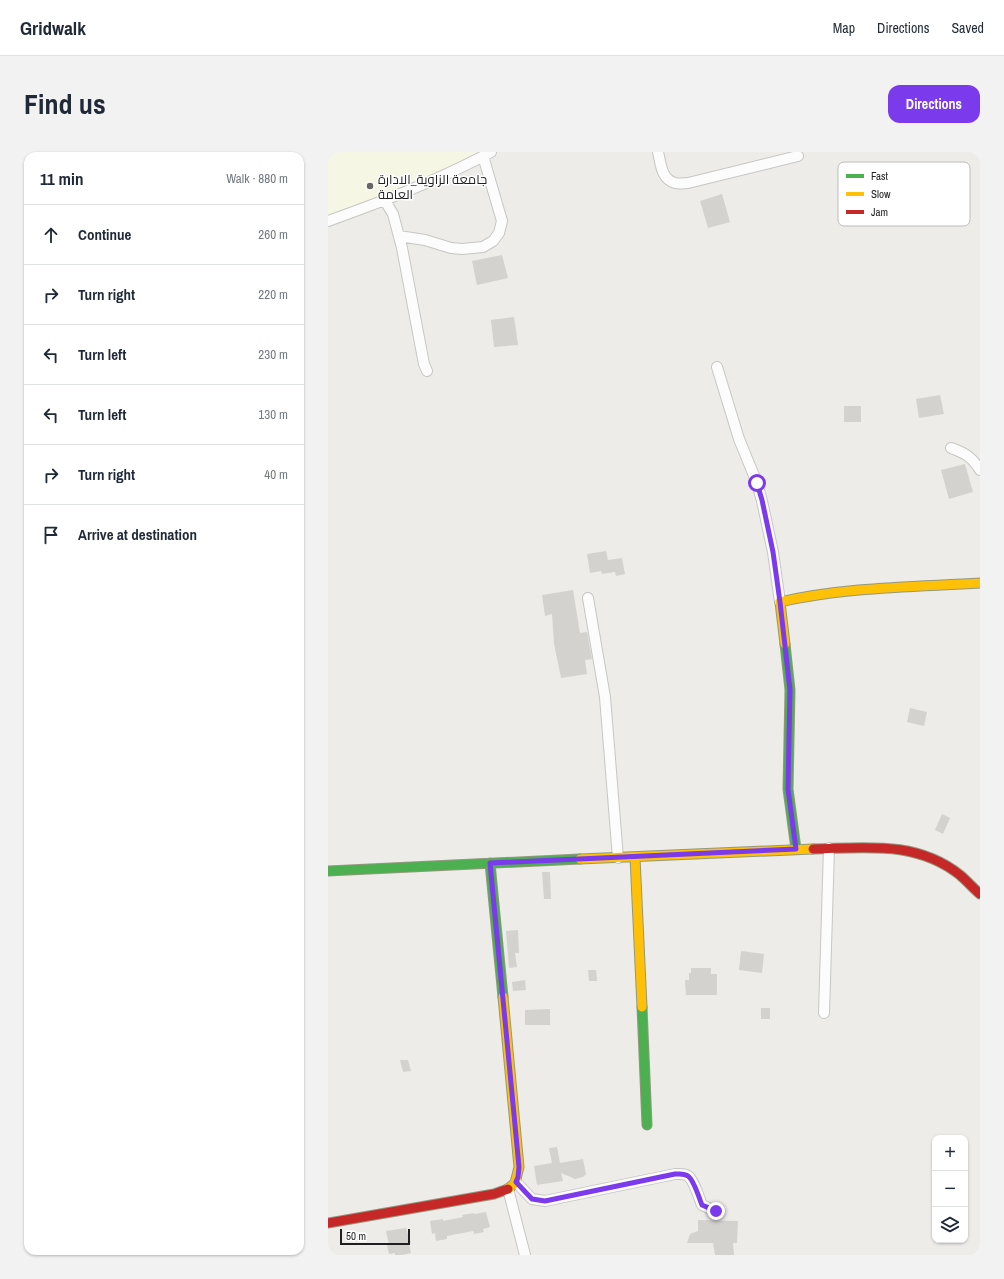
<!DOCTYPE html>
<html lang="en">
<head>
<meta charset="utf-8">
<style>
  :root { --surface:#fff; --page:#f2f2f3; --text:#1f2937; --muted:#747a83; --line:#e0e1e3; --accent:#7c3aed }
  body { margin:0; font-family:"Archivo Narrow",Cairo,sans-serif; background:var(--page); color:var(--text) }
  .controls { position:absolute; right:12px; bottom:12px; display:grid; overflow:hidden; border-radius:8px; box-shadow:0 1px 3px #0004 }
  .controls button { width:36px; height:36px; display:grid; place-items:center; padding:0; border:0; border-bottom:1px solid var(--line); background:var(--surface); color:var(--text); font:20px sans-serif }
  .scale { position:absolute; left:12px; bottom:10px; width:70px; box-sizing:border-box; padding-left:4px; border:2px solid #1f1f1f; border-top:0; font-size:11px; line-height:14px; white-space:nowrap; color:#1f1f1f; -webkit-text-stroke:3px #fff; paint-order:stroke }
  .stop { position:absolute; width:12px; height:12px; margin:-9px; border:3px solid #7c3aed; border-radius:50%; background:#fff }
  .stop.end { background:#7c3aed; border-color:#fff; box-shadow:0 1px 4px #0008 }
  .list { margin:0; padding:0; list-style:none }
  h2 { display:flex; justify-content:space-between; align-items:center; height:52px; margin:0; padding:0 16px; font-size:17px }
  h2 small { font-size:13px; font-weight:400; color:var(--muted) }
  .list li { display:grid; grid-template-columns:26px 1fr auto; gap:12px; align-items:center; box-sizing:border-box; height:60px; padding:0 16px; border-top:1px solid var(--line) }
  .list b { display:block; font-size:15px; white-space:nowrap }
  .list em { font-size:13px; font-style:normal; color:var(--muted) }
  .icon { flex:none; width:22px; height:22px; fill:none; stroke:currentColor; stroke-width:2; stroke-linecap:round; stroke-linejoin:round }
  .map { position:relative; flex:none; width:652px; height:1103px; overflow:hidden; border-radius:12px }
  header { display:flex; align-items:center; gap:24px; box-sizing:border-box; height:56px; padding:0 20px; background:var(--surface); border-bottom:1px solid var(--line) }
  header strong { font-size:19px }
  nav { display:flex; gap:22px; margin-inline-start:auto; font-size:14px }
  .intro { display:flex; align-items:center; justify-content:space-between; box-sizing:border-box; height:96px; padding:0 24px }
  h1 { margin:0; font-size:28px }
  .button { padding:10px 18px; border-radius:12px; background:var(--accent); color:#fff; font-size:14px; font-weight:700 }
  main { display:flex; gap:24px; padding:0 24px }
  aside { flex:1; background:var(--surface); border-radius:12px; box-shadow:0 1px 3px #0004 }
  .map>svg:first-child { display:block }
  .education { fill:#f5f6e3 }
  .building { fill:#d4d2cf }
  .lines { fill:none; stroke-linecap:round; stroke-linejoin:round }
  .street-casing { stroke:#c6c6c4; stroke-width:12 }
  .fast-casing { stroke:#93987e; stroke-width:11 }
  .slow-casing { stroke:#93987e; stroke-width:11 }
  .jam-casing { stroke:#93987e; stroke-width:11 }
  .street { stroke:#fcfcfc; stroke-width:10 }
  .fast { stroke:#4caf50; stroke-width:9 }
  .slow { stroke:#ffc107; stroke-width:9 }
  .jam { stroke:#c62828; stroke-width:9 }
  .route { stroke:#7c3aed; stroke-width:5 }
  .poi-dot { fill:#676765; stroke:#fff; stroke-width:1.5 }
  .labels { text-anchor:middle; stroke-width:3; stroke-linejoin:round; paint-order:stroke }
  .poi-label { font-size:13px; fill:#1f1f1f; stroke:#fff; text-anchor:start }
  .key { fill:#fff; stroke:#bcbcbc; stroke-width:1 }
  .key-label { font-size:11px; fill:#1f1f1f }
</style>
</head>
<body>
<header>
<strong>Gridwalk</strong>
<nav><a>Map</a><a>Directions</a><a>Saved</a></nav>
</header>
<div class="intro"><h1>Find us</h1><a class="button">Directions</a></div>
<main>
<aside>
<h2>11 min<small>Walk · 880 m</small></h2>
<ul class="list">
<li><svg class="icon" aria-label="ahead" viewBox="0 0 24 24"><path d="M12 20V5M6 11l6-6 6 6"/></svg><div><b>Continue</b></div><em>260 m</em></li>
<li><svg class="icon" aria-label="right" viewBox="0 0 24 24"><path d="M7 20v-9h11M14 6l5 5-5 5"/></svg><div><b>Turn right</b></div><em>220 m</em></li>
<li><svg class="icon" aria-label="left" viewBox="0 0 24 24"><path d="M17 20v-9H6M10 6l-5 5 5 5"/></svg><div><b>Turn left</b></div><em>230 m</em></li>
<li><svg class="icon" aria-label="left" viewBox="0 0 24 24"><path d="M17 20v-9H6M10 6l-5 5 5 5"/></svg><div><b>Turn left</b></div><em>130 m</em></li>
<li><svg class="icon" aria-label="right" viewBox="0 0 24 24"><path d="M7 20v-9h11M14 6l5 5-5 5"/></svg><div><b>Turn right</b></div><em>40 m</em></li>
<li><svg class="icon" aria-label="arrive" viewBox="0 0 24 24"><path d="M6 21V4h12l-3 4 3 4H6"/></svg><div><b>Arrive at destination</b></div></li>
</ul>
</aside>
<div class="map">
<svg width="652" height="1103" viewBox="0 0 652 1103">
  <rect width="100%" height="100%" fill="#edece8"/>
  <path class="education" d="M 0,0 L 157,0 L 116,22 L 0,65 Z"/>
  <path class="building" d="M 394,42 L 402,70 L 380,76 L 372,49 Z
    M 174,103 L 180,126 L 149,133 L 144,109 Z
    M 186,165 L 190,193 L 166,195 L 163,168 Z
    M 612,243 L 616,262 L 591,266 L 588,247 Z
    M 516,254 L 533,254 L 533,270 L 516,270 Z
    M 637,312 L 645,340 L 621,347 L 613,318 Z
    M 278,399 L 280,408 L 294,406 L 297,422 L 288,424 L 287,420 L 274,422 L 273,419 L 262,421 L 259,402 Z
    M 245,438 L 252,481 L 259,480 L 264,507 L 257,508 L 259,522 L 233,526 L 226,492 L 224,462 L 217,464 L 214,443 Z
    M 582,556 L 599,560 L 596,574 L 579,570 Z
    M 614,662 L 622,666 L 615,682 L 607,678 Z
    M 214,720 L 222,720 L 223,747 L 216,747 Z
    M 190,778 L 191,801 L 187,801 L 189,815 L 181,816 L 178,779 Z
    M 413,799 L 436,802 L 434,821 L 411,818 Z
    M 363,816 L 383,816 L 383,822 L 389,822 L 389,843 L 358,843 L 357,828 L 361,828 L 361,821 L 363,821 Z
    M 260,818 L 268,818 L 269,829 L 261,829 Z
    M 197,828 L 198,838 L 185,839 L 184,830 Z
    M 433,856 L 442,856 L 442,867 L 433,867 Z
    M 222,857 L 222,873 L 197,873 L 197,858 Z
    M 72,908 L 80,908 L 83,919 L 75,920 Z
    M 229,995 L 232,1011 L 255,1007 L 258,1022 L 255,1025 L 247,1027 L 233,1021 L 235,1029 L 209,1033 L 206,1014 L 224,1011 L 221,996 Z
    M 158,1060 L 162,1075 L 155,1077 L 156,1080 L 146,1082 L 145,1079 L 119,1084 L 119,1087 L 108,1089 L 107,1081 L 104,1082 L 102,1069 L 115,1067 L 115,1069 L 135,1065 L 134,1063 L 146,1061 L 146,1062 Z
    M 370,1068 L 410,1069 L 409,1091 L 405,1091 L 406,1103 L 387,1103 L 385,1091 L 359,1091 L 362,1082 L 370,1079 Z
    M 78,1076 L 83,1091 L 81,1092 L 83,1101 L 74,1103 L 67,1103 L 67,1101 L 61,1102 L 59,1093 L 61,1093 L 58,1079 Z"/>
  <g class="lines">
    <defs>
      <path id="street" d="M 330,0 C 333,12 333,27 347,31 C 351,32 356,31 360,31 L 470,4
        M 57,49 L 65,62 L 74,96 L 96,212 L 99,219
        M 0,69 C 56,49 111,28 163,0
        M 71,84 L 97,88 L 123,96 L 134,97 L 155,95 L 165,89 L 171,81 L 174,69 L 155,4
        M 389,215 L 411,287 L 429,331 L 434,349 L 445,400 L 452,450
        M 623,296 C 637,301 644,305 652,318
        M 260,446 L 277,545 L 290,706
        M 496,861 L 501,696
        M 188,1030 L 204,1047 L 217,1049 L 347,1022 C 352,1022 356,1021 360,1024 C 366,1028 371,1046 374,1053 L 387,1059
        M 180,1037 L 197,1103"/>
      <path id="fast" d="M 457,492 L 462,538 L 460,637 L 468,697
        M 162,711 L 175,845
        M 0,719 L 252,707
        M 314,855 L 319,973"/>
      <path id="slow" d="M 457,492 L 452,450 C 518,435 585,435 652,431
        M 307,705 L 314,855
        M 252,707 L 485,697
        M 175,845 L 191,1015 L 187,1031 L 180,1037"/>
      <path id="jam" d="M 485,697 C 537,696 588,688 632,723 C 639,729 645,736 652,742
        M 0,1071 L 166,1042 L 180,1037"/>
    </defs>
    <use href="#street" class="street-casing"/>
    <use href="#fast" class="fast-casing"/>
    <use href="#slow" class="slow-casing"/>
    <use href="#jam" class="jam-casing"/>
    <use href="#street" class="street"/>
    <use href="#fast" class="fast"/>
    <use href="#slow" class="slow"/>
    <use href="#jam" class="jam"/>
  </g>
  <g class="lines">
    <path class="route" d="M 388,1059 L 374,1053 C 371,1046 366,1028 360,1024 C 356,1021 352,1022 347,1022 L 217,1049 L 204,1047 L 188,1030 L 190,1025 L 191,1015 L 162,711 L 468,697 L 460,637 L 462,538 L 452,450 L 445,400 L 434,348 L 429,331"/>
  </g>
  <circle class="poi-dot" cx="42" cy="34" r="4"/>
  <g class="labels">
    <g class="poi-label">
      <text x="50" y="32">جامعة الزاوية_الادارة<tspan x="50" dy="15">العامة</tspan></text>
    </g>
  </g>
  <rect x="510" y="10" width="132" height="64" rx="6" class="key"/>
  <rect x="518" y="22" width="18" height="4" fill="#4caf50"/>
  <rect x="518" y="40" width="18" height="4" fill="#ffc107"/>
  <rect x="518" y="58" width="18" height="4" fill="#c62828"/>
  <g class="key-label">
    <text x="543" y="28">Fast</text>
    <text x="543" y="46">Slow</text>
    <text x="543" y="64">Jam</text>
  </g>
</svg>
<div class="controls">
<button>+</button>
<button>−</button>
<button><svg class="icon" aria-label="layers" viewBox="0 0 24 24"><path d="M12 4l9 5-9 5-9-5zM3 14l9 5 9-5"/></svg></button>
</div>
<div class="scale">50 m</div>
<div class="stop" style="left:429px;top:331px"></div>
<div class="stop end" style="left:388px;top:1059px"></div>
</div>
</main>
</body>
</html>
